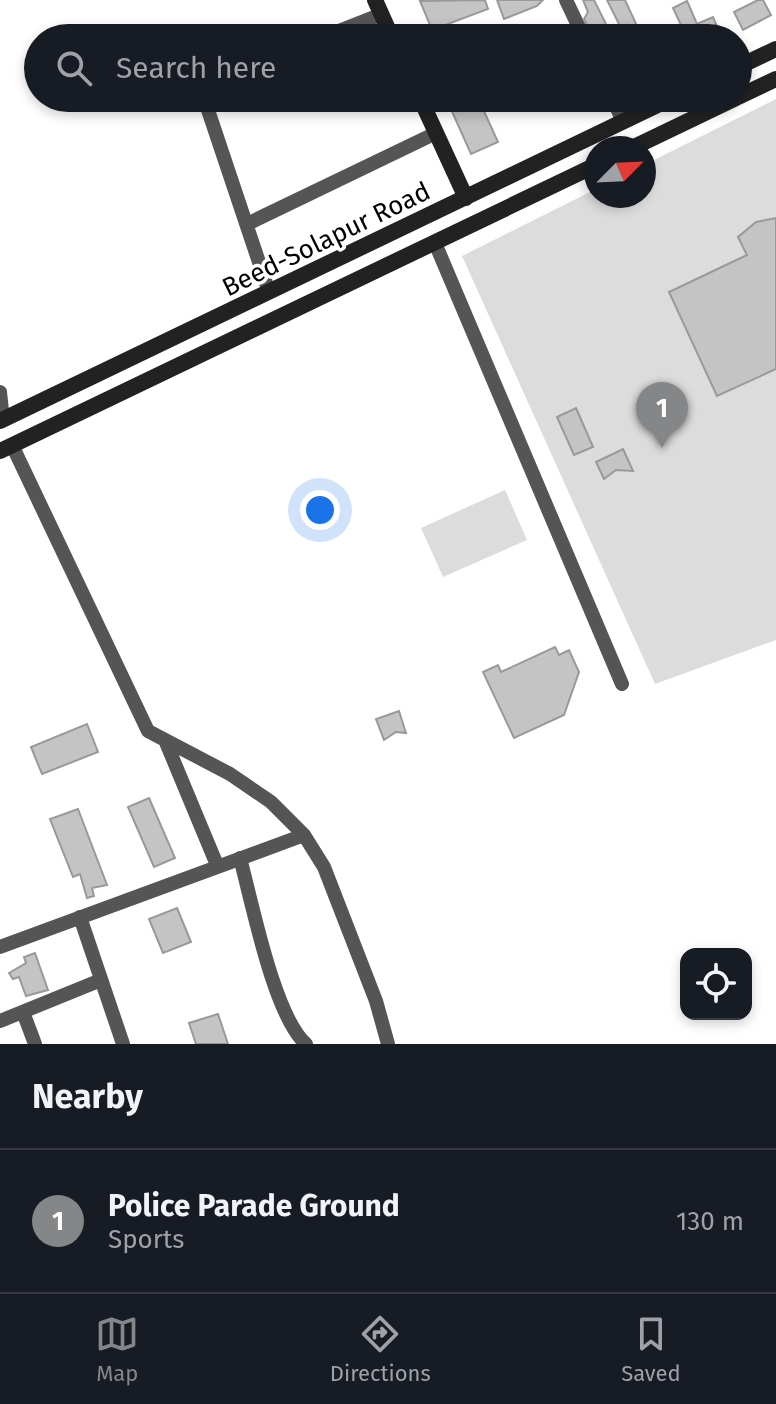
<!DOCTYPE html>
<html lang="en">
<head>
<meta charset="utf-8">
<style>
  :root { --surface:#171b24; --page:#242831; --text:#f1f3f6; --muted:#9ea1a6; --line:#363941; --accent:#858687 }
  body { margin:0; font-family:"Fira Sans",sans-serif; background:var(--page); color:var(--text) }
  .controls { position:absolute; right:24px; bottom:24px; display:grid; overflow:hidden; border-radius:16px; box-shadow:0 4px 12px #0003 }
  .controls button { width:72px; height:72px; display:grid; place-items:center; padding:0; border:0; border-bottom:2px solid var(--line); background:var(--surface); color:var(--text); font:40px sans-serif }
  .compass { position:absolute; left:584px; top:136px; width:72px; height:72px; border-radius:50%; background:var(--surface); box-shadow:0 4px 12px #0003; rotate:66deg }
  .you { position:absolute; left:320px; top:510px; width:28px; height:28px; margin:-20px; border:6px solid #fff; border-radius:50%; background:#1a73e8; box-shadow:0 0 0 12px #1a73e833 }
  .badge { display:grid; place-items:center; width:52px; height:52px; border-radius:50%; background:var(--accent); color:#fff; font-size:26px; font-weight:700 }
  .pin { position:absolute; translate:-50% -66px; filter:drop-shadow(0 2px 4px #0008) }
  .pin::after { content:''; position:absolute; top:42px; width:28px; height:24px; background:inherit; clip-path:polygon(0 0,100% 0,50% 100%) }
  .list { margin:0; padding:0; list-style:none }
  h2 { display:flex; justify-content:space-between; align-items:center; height:104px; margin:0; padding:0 32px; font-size:34px }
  h2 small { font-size:26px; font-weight:400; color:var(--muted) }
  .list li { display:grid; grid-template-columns:52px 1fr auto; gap:24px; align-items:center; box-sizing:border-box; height:144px; padding:0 32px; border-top:2px solid var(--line) }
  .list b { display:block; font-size:30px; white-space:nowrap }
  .list p { margin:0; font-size:26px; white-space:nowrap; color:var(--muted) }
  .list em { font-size:26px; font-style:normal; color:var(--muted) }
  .icon { flex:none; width:44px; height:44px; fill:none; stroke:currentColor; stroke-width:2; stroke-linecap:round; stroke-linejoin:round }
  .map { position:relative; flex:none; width:776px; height:1044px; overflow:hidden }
  .search { position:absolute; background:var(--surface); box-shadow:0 4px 12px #0003; left:24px; right:24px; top:24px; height:88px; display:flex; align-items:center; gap:20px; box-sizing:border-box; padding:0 28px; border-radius:44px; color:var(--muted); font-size:30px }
  .sheet { height:248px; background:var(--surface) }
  nav { display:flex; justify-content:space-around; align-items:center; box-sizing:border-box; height:112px; border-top:2px solid var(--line); background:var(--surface); font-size:22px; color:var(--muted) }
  nav a { display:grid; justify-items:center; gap:4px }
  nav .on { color:var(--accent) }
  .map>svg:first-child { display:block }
  .green { fill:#dcdcdc }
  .building { fill:#c4c4c4; stroke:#999; stroke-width:2 }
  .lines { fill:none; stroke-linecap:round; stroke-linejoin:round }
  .street { stroke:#555; stroke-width:14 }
  .secondary { stroke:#222; stroke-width:16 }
  .labels { text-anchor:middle; stroke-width:7; stroke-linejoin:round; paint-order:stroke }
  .street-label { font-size:26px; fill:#000; stroke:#fff }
</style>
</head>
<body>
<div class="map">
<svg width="776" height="1044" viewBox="0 0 776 1044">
  <rect width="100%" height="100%" fill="#fff"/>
  <path class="green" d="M 776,99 L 776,640 L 655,684 L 462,256 L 596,189 L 596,196 L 644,196 L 644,165 Z
    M 505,490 L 527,540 L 443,577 L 421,528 Z"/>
  <path class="building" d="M 485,0 L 488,9 L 432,30 L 420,1 Z
    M 497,0 L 543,0 L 537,6 L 504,19 Z
    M 583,0 L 594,0 L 613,38 L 594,38 L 584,19 L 588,12 Z
    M 607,0 L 625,0 L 638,28 L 634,38 L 626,38 Z
    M 758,0 L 763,0 L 771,15 L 743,30 L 734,12 Z
    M 687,1 L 697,24 L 713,17 L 722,38 L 687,38 L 673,8 Z
    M 446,98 L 478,98 L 498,142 L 471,154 Z
    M 776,218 L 776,369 L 717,396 L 669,292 L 747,255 L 738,237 L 756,222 Z
    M 576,408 L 593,447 L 574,455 L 557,417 Z
    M 623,449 L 633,471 L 616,470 L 604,479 L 596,462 Z
    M 555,647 L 559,655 L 569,650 L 579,672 L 564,715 L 514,738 L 483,672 L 498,665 L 501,672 Z
    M 399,711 L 406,733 L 396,732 L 384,740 L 376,719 Z
    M 87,724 L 98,752 L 42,774 L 31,747 Z
    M 149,798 L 175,858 L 154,867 L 128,807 Z
    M 78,809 L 107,885 L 92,888 L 94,896 L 87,898 L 80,874 L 73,877 L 50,819 Z
    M 177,908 L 191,942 L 163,953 L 149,919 Z
    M 35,953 L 48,990 L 26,996 L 19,977 L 13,979 L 9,973 L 26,963 L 24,957 Z
    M 218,1014 L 228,1044 L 196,1044 L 189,1023 Z"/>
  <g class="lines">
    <path class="street" d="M 566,0 L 584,38
      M 321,38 L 382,14
      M 209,98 L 208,110 L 269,292
      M 612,98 L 623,121
      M 247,224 L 436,133
      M 435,243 L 622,684
      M 0,392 L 3,420
      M 12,445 L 148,731 L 230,774 L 271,802 L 304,835 L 324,867 L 376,1001 L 388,1044
      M 165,740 L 217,865
      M 240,858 C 252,902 274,1016 306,1044
      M 80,917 L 123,1044
      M 0,947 L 304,835
      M 23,1012 L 35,1044
      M 0,1021 L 101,980"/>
    <path class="secondary" d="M 375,0 L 392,38
      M 738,67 L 776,49
      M 738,97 L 776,79
      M 420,98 L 466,198
      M 632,148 L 736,98
      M 0,421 L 672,98
      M 0,451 L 596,165"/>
  </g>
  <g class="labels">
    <g class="street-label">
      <text transform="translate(326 239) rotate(-26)" y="9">Beed-Solapur Road</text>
    </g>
  </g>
</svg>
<div class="controls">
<button><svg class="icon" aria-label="locate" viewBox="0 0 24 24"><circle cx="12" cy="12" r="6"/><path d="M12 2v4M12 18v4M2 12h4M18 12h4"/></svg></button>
</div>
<svg class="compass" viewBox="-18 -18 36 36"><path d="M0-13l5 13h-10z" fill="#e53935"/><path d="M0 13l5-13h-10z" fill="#9ea1a6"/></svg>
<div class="you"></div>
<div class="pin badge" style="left:662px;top:448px">1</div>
<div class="search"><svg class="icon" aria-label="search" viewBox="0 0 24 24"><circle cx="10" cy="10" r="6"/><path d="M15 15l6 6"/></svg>Search here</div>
</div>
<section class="sheet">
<h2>Nearby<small></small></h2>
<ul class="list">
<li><span class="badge">1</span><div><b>Police Parade Ground</b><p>Sports</p></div><em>130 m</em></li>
</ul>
</section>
<nav>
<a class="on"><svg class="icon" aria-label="map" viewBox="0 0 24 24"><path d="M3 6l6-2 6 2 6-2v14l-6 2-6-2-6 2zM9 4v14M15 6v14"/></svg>Map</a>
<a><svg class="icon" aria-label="directions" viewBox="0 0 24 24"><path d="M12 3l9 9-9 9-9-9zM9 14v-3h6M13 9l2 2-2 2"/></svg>Directions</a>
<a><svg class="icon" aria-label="saved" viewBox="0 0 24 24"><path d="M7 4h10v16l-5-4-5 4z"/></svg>Saved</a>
</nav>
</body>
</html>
